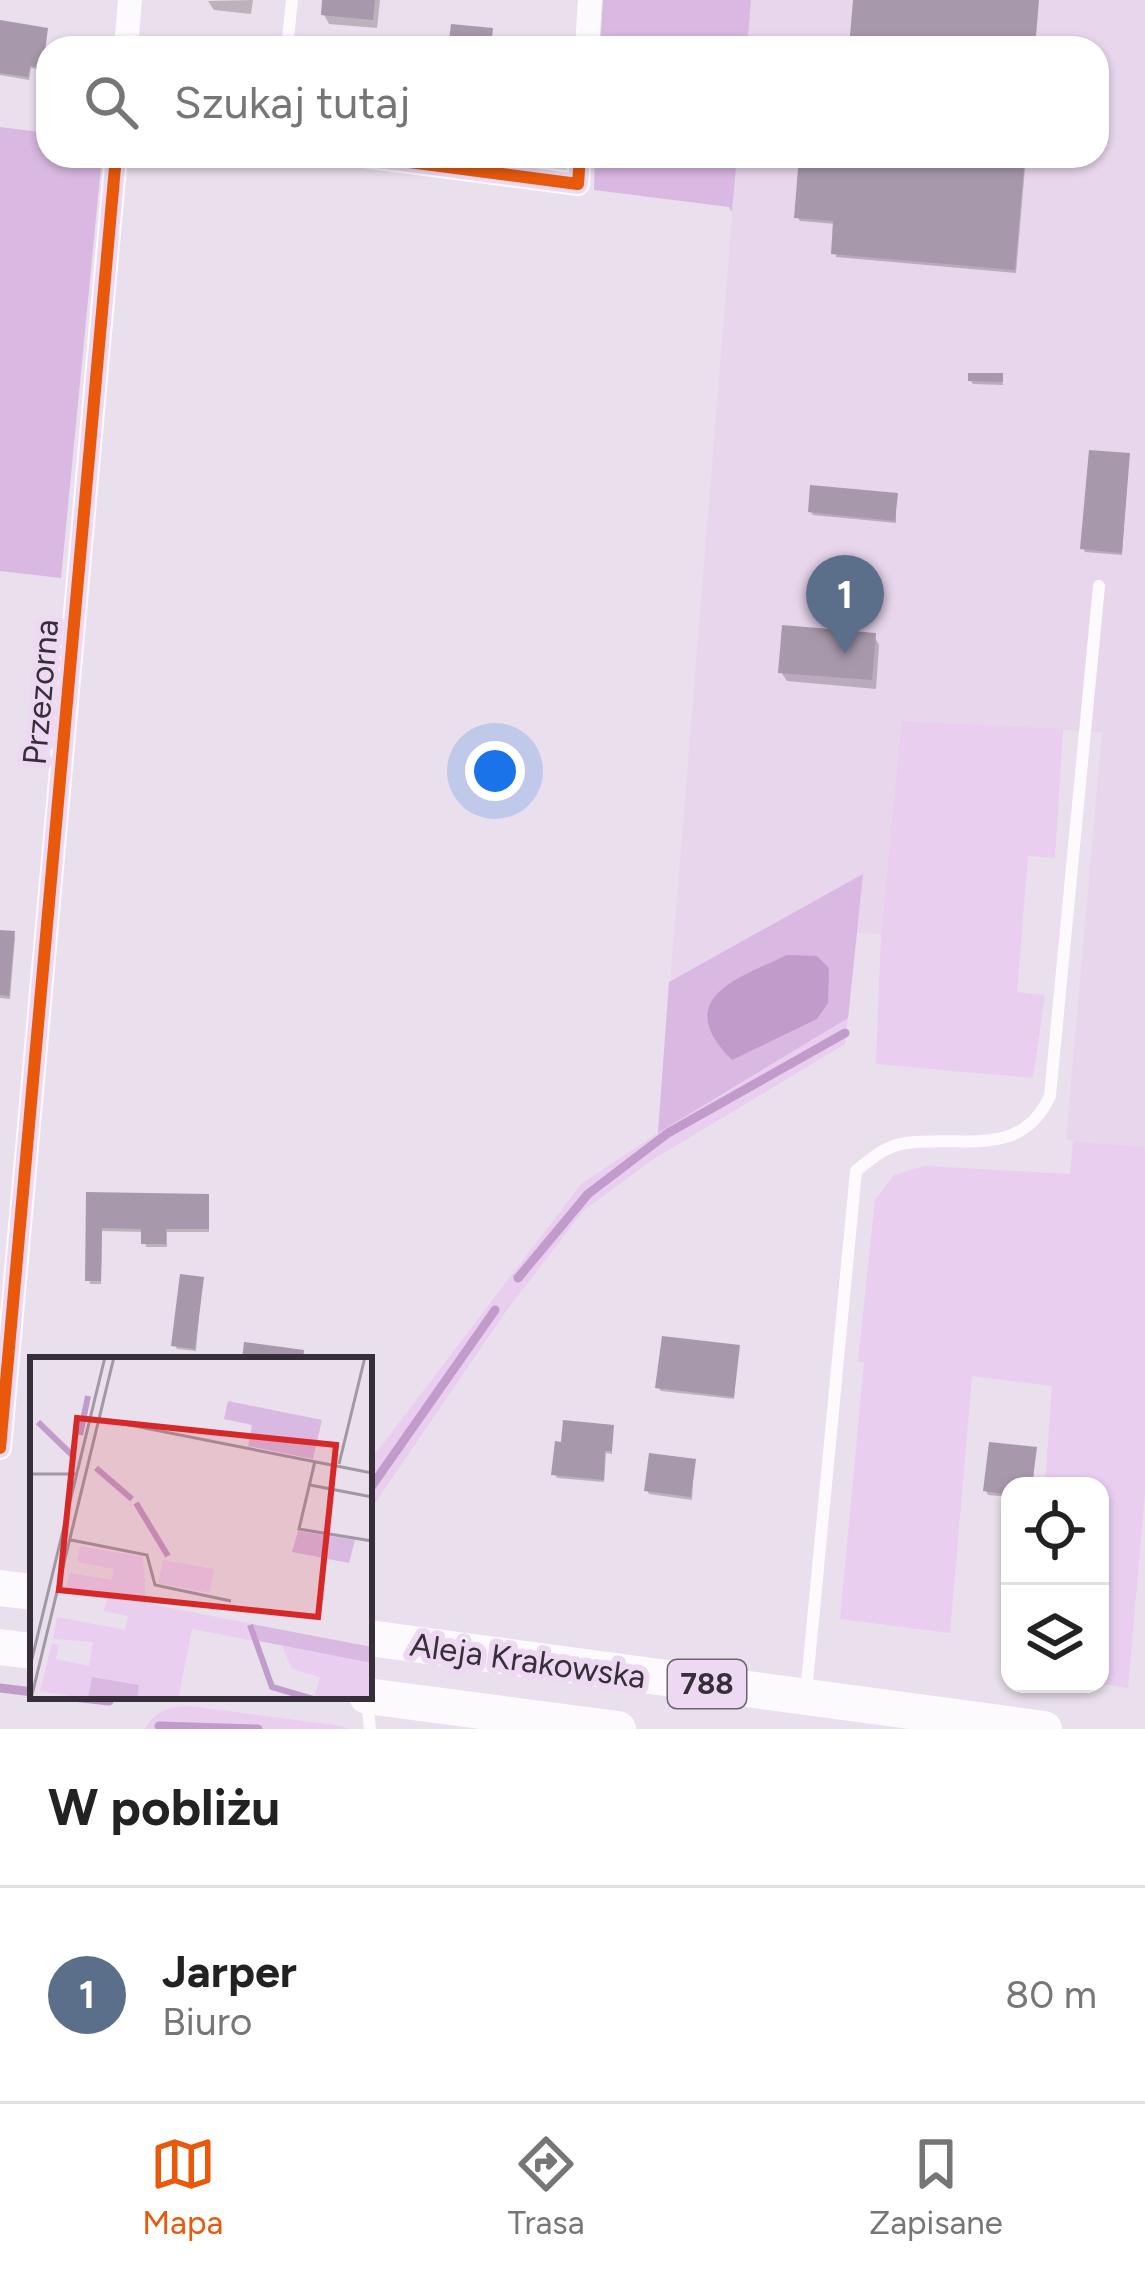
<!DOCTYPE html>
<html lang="pl">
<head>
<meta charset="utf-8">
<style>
  :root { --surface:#fff; --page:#f6f6f6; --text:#222; --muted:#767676; --line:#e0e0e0; --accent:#ea580c }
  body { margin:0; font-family:Figtree,sans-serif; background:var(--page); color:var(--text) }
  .controls { position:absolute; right:36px; bottom:36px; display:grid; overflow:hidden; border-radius:24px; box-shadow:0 3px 9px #0004 }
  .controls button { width:108px; height:108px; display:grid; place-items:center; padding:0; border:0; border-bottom:3px solid var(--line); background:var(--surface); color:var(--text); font:60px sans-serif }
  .you { position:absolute; left:495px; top:771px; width:42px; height:42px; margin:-30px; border:9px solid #fff; border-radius:50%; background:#1a73e8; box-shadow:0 0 0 18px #1a73e833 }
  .badge { display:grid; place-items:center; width:78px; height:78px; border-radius:50%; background:var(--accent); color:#fff; font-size:39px; font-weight:700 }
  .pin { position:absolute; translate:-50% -99px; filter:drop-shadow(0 3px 6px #0008) }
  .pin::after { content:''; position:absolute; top:63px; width:42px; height:36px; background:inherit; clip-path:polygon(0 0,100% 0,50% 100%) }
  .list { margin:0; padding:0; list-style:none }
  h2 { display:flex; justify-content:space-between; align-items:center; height:156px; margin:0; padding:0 48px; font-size:51px }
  h2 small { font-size:39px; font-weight:400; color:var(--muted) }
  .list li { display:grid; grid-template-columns:78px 1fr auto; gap:36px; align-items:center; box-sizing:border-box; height:216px; padding:0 48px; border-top:3px solid var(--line) }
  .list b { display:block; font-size:45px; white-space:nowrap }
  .list p { margin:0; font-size:39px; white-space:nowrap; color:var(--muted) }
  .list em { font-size:39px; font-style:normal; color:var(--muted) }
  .icon { flex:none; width:66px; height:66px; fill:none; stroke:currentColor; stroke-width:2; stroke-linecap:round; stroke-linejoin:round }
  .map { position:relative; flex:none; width:1145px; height:1729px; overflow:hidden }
  .search { position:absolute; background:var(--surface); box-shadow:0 3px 9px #0004; left:36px; right:36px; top:36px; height:132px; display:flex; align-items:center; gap:30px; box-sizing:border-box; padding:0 42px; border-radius:36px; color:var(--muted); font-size:45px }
  .sheet { height:372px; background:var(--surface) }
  nav { display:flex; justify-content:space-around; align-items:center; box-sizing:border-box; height:168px; border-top:3px solid var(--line); background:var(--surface); font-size:33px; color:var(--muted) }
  nav a { display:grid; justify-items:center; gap:6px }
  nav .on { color:var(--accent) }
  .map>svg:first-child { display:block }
  .built { fill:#e8d6ed }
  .green { fill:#e9cef0 }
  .forest { fill:#d9b8e1 }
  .water { fill:#c19cca }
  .shadow { fill:#0003 }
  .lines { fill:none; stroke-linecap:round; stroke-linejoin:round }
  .stream { stroke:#c19cca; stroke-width:9 }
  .building { fill:#a799ab }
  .lane { stroke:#fcfafc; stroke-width:12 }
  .street { stroke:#fcfafc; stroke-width:24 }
  .primary { stroke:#fcfafc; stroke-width:36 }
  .cycleway-casing { stroke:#edd9f2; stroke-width:20 }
  .cycleway { stroke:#e8590c; stroke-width:12 }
  .labels { text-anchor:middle; stroke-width:12; stroke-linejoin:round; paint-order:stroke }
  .shield { fill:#edd9f2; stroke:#6d6170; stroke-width:3 }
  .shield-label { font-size:30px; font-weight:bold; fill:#362e38 }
  .street-label { font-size:33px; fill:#362e38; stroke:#edd9f2 }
  .inset-river { fill:none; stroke:#c19cca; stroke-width:6 }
  .inset-road { fill:none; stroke:#a298a4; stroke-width:3 }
  .view { fill:#d62828; fill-opacity:0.15; stroke:#d62828; stroke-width:6 }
  .inset-edge { fill:none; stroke:#362e38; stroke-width:6 }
</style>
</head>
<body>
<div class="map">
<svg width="1145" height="1729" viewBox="0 0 1145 1729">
  <rect width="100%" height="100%" fill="#eadfec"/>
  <path class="built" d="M 751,0 L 1145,0 L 1145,1147 L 1066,1140 L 1102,732 L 903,721 L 881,934 L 857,933 L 848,1018 L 658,1133 L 737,156 L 1097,156 L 1097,48 L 747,48 Z"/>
  <path class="green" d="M 902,721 L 1063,729 L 1055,858 L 1028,856 L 1017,992 L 1045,995 L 1033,1078 L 876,1064 L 881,934 Z
    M 848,1018 L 845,1044 L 652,1160 L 583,1211 L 504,1314 L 369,1512 L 369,1462 L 581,1184 L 658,1133 Z
    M 1073,1141 L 1145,1147 L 1145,1492 L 1128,1688 L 1100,1684 L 1100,1486 L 1045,1486 L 1052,1386 L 972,1376 L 950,1633 L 840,1619 L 864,1363 L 858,1361 L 875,1200 L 894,1175 L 925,1166 L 1070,1174 Z
    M 189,1706 L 341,1726 L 347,1729 L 145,1729 C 154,1711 169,1707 189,1706 Z"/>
  <path class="forest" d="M 603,0 L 751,0 L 747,48 L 600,48 Z
    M 0,127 L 48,133 L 48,156 L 102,156 L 61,578 L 0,571 Z
    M 595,156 L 737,156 L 732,212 L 729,207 L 594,190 Z
    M 863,874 L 848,1018 L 658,1133 L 669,982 Z"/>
  <path class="water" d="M 787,955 L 817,956 L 829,968 L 828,1003 L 817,1019 L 732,1060 C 670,998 739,978 787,955 Z"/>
  <path class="shadow" d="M 253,0 L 251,14 L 214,10 L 208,1 Z
    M 325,0 L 380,0 L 377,28 L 329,24 L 324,15 Z
    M 0,23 L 46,30 L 44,70 L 31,68 L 29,80 L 0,75 Z
    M 802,156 L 1026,156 L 1016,273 L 836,257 L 836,224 L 800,221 L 798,218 Z
    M 1001,376 L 1003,385 L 973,384 L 971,381 Z
    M 1128,456 L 1122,555 L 1085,552 L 1083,548 Z
    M 896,496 L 896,523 L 813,515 L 811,512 Z
    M 874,636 L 879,645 L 876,689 L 787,681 L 781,672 Z
    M 0,933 L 15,937 L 10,999 L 0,998 Z
    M 89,1195 L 207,1196 L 209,1232 L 167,1232 L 167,1247 L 146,1247 L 144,1232 L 102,1231 L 101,1284 L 90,1284 Z
    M 202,1280 L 196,1351 L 177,1349 L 175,1345 Z
    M 738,1348 L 734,1399 L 661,1391 L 658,1387 Z
    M 612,1428 L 612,1454 L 606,1453 L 604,1482 L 557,1478 L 555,1474 Z
    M 1035,1450 L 1033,1486 L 1010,1486 L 1010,1497 L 988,1495 L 986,1491 Z
    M 694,1462 L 692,1500 L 649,1494 L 647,1490 Z"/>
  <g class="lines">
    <path class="stream" d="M 518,1278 L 588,1194 L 668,1133 L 845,1033
      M 369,1490 L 495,1310
      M 0,1688 L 33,1692
      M 64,1696 L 109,1701
      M 159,1726 L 258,1729"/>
  </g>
  <path class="building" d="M 322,0 L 375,0 L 373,20 L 321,15 Z
    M 853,0 L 1039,0 L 1035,48 L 849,48 Z
    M 0,20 L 48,28 L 43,67 L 30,66 L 28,77 L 0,73 Z
    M 451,24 L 493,28 L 491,48 L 448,48 Z
    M 799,156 L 1025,156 L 1015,270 L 831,254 L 833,221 L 794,218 Z
    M 968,373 L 1003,373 L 1003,382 L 968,381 Z
    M 1089,450 L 1130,453 L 1122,553 L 1080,549 Z
    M 810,485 L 898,493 L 895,521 L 808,512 Z
    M 782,625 L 876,633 L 872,680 L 778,673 Z
    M 0,930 L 15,931 L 9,996 L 0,995 Z
    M 86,1192 L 209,1194 L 209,1229 L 166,1229 L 166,1244 L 141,1244 L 141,1229 L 102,1228 L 101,1281 L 85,1281 Z
    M 180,1274 L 204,1277 L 195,1349 L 171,1346 Z
    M 662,1336 L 740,1345 L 734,1397 L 655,1388 Z
    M 244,1342 L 304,1350 L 303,1360 L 242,1360 Z
    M 563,1420 L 614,1425 L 612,1451 L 605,1451 L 604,1480 L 551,1475 L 555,1441 L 561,1442 Z
    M 989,1442 L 1037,1447 L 1032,1486 L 1010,1486 L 1010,1495 L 983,1491 Z
    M 649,1453 L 696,1459 L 691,1497 L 644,1491 Z"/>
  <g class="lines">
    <path class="lane" d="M 287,48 L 292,0
      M 806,1693 L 856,1171 C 872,1158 885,1146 906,1143 C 963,1135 1020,1160 1050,1096 L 1099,586
      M 367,1700 L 370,1729"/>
    <path class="street" d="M 126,48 L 130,0
      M 587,48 L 590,0
      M 363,156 L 578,184 L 580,156
      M 0,1448 L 116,156"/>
    <path class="primary" d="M 0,1588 L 33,1592
      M 369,1638 L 1044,1729
      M 0,1647 L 33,1651
      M 367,1696 L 618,1729"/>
    <defs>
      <path id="cycleway" d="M 363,156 L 578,184 L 580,156
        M 0,1448 L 116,156"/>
    </defs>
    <use href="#cycleway" class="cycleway-casing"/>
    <use href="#cycleway" class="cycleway"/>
  </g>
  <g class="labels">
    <rect class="shield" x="668" y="1660" width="78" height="48" rx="9"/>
    <g class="shield-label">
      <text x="707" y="1694">788</text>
    </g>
    <g class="street-label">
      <text transform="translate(40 692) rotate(-85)" y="12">Przezorna</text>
      <text transform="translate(528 1660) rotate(8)" y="12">Aleja Krakowska</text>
    </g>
  </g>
  <g transform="translate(30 1357)">
    <rect width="342" height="342" fill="#eadfec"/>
    <path d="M 50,189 L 113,200 L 116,246 L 222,267 L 243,328 L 284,340 L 290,320 L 262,312 L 252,289 L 342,306 L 342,342 L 274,342 L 240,332 L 225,284 L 162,272 L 148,342 L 107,342 L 109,328 L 63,320 L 58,342 L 10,334 L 22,286 L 29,288 L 26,302 L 59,309 L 63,285 L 23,282 L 27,260 L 95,273 L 98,259 L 74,254 L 78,239 L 36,231 L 40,216 L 82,223 L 84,212 L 47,205 ZM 133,203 L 184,212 L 180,236 L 128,226 Z" fill="#e9cef0"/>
    <path d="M 198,44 L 292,63 L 283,102 L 218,89 L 222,68 L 194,62 ZM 268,174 L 325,183 L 319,206 L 262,195 ZM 222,267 L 342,290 L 342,306 L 229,284 ZM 62,320 L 109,328 L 107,342 L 58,342 Z" fill="#d9b8e1"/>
    <path class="inset-river" d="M 8,65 L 43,99M 50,78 L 58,39M 66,111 L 102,142M 106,146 L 138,199M 220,268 L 242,330 L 283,342"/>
    <path class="inset-road" d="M 69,62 L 342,116M 285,104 L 269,172 L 342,184M 309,107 L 335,0M 0,117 L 46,117M 280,128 L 342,140M 41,183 L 117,198 L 125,228 L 201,244M 0,310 L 75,0M 1,342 L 84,0"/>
    <path class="view" d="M 47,61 L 306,88 L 288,260 L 29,233 Z"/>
    <rect width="342" height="342" class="inset-edge"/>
  </g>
</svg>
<div class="controls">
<button><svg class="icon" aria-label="locate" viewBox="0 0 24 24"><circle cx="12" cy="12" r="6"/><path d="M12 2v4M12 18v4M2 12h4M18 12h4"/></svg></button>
<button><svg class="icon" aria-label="layers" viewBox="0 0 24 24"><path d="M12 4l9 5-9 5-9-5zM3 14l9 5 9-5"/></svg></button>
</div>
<div class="you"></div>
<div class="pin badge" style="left:845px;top:654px;background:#5c6f8a">1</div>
<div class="search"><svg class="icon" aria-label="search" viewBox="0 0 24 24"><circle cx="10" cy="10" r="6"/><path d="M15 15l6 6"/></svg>Szukaj tutaj</div>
</div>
<section class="sheet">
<h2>W pobliżu<small></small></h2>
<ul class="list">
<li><span class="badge" style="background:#5c6f8a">1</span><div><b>Jarper</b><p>Biuro</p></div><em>80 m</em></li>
</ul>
</section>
<nav>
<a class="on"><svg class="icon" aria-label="map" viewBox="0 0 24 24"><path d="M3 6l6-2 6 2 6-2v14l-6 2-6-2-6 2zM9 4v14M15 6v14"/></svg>Mapa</a>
<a><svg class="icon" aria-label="directions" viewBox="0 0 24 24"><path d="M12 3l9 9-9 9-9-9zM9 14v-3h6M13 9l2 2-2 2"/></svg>Trasa</a>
<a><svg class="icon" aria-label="saved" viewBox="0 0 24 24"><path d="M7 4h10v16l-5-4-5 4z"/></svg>Zapisane</a>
</nav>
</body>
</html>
